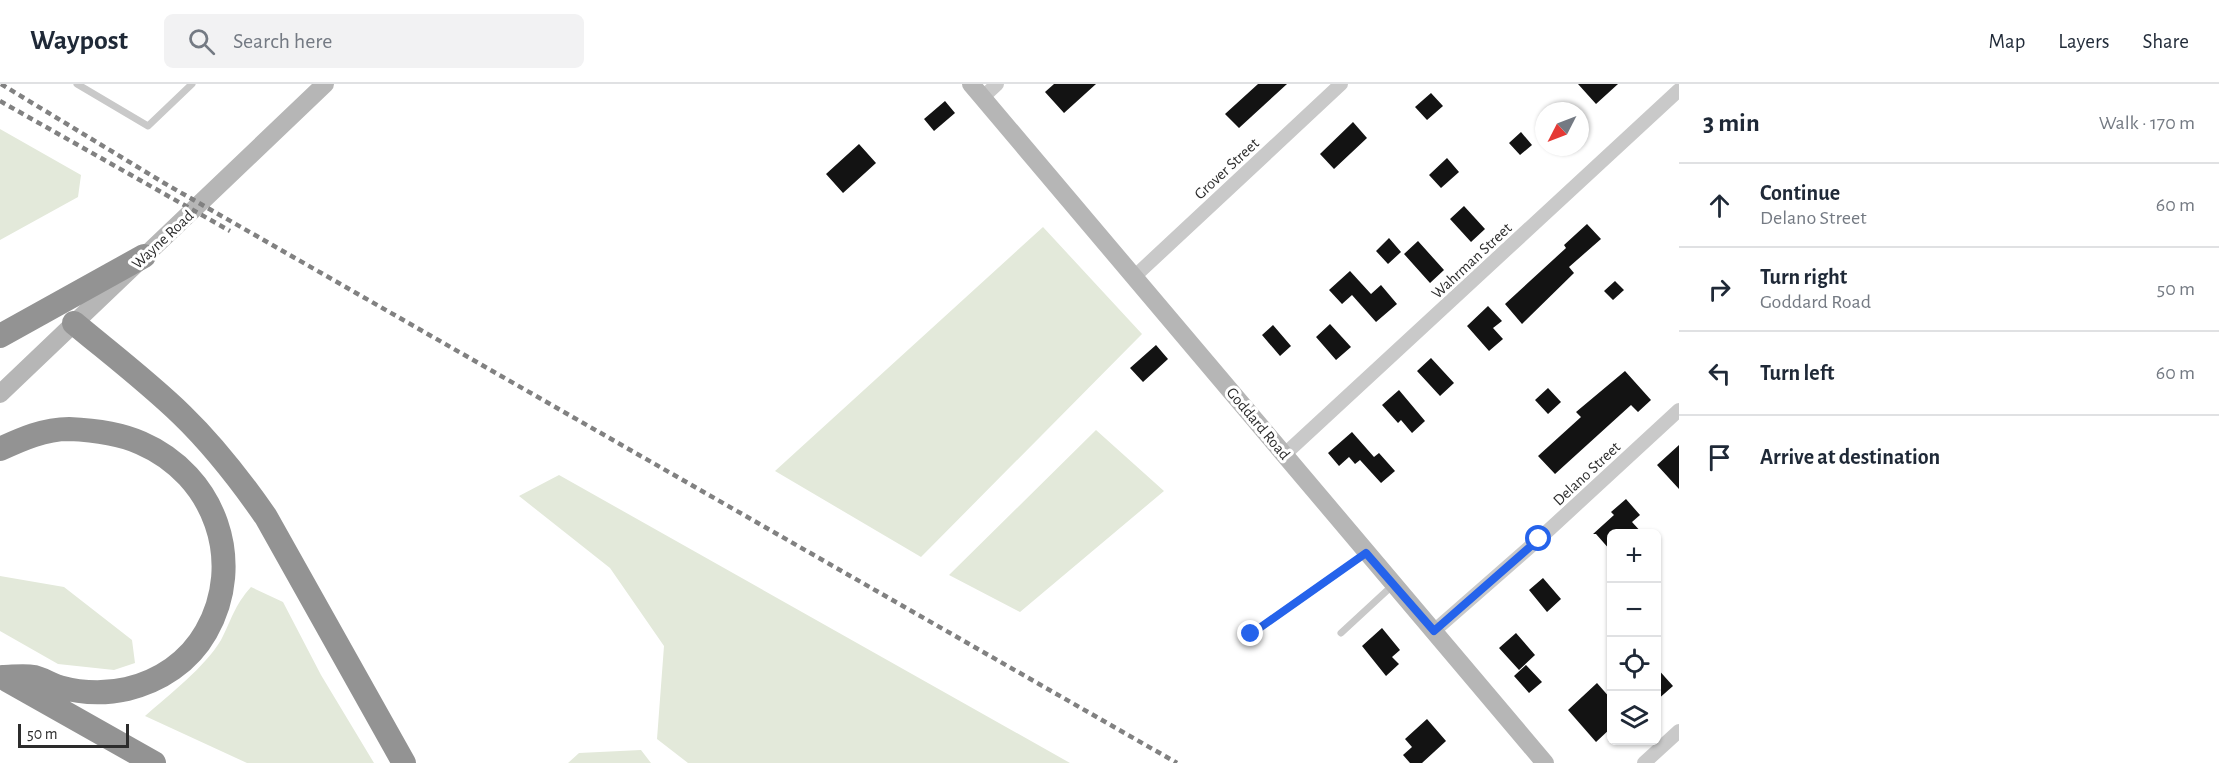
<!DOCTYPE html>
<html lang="en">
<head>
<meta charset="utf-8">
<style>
  :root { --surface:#fff; --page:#f2f2f3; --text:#1f2937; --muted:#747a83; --line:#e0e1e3 }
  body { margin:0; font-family:"Alegreya Sans",sans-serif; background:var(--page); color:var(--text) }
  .controls { position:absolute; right:18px; bottom:18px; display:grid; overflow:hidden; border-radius:9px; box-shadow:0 2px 4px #0004 }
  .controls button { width:54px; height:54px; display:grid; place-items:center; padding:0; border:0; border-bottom:2px solid var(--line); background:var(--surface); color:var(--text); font:30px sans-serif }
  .compass { position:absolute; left:1535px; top:18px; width:54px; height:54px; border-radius:50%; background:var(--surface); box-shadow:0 2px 4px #0004; rotate:228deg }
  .scale { position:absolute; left:18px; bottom:15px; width:111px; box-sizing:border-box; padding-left:6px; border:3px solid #2c2c2c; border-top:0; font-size:16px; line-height:21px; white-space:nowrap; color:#2c2c2c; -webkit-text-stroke:4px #fff; paint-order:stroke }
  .stop { position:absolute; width:18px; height:18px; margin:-14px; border:4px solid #2563eb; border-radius:50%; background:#fff }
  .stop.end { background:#2563eb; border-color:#fff; box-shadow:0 2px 6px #0008 }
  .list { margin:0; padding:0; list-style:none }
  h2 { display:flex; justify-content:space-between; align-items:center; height:78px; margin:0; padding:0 24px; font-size:26px }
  h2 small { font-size:20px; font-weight:400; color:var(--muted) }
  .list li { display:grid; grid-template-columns:39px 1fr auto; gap:18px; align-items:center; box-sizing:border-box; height:84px; padding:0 24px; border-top:2px solid var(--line) }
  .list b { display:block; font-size:22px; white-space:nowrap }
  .list p { margin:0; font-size:20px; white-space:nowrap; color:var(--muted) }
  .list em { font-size:20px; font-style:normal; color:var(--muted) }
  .icon { flex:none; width:33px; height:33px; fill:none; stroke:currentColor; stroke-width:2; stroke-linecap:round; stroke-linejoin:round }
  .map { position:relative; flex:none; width:1679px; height:679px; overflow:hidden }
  header { display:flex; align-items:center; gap:36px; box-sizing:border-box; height:84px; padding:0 30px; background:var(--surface); border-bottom:2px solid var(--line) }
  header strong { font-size:28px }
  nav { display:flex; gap:33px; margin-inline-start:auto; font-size:21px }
  .search { width:420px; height:54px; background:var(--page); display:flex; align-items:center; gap:15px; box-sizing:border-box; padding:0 21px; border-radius:9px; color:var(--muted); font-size:22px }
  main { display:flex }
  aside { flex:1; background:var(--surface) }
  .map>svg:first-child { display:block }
  .green { fill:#e3e9da }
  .building { fill:#131313 }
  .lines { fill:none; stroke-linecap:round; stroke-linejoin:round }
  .service { stroke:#c9c9c9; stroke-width:7 }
  .minor { stroke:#c9c9c9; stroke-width:14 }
  .secondary { stroke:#b6b6b6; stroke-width:18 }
  .motorway { stroke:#939393; stroke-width:24 }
  .rail { stroke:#818181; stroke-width:4.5; stroke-dasharray:6 4.5; stroke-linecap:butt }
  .route { stroke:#2563eb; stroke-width:8 }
  .labels { text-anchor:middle; stroke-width:6; stroke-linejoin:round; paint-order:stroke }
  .street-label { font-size:16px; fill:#2c2c2c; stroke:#fff }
</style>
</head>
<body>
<header>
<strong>Waypost</strong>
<div class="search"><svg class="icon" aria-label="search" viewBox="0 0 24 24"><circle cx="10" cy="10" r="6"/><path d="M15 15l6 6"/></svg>Search here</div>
<nav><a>Map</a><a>Layers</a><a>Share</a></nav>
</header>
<main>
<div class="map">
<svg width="1679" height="679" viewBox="0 0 1679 679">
  <rect width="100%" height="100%" fill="#fff"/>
  <path class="green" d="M 0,45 L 81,91 L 78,113 L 0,156 Z
    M 1043,143 L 1142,250 L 921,473 L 775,387 Z
    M 1096,346 L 1164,407 L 1020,528 L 949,491 Z
    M 559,391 L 1070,679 L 688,679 L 657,655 L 664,562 L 610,484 L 519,412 Z
    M 0,492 L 64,503 L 132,556 L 135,579 L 114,586 L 58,580 L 0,547 Z
    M 251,503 L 283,518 L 321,591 L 374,679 L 247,679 L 145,632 C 169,611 205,583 221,556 C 232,535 234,522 251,503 Z
    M 641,666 L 651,679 L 568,679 L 579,669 Z"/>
  <path class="building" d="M 1054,0 L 1096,0 L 1064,29 L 1045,8 Z
    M 1258,0 L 1287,0 L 1239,44 L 1225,30 Z
    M 1578,0 L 1618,0 L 1596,20 Z
    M 1431,9 L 1443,22 L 1427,36 L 1415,23 Z
    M 945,17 L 955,29 L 934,47 L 924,35 Z
    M 1353,38 L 1367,54 L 1334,85 L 1320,70 Z
    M 1521,48 L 1532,61 L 1520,71 L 1509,59 Z
    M 859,60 L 876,79 L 843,109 L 826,90 Z
    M 1447,74 L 1459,88 L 1441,104 L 1429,91 Z
    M 1464,122 L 1485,145 L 1471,158 L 1450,135 Z
    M 1587,140 L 1601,155 L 1569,183 L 1574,189 L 1522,240 L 1505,220 L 1566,164 L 1564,161 Z
    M 1389,154 L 1401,168 L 1388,180 L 1376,167 Z
    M 1418,157 L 1444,186 L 1430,199 L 1404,170 Z
    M 1350,187 L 1371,210 L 1381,201 L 1397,220 L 1376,238 L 1352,211 L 1342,220 L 1329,206 Z
    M 1615,197 L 1624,206 L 1613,216 L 1604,207 Z
    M 1488,222 L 1502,237 L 1493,244 L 1503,255 L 1489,267 L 1467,242 Z
    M 1330,240 L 1351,263 L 1336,276 L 1316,253 Z
    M 1273,241 L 1291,262 L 1280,272 L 1262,251 Z
    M 1156,261 L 1168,275 L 1143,298 L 1130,284 Z
    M 1431,274 L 1454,299 L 1440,312 L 1417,287 Z
    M 1625,287 L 1651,316 L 1638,328 L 1631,321 L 1555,390 L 1538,372 L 1581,333 L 1576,328 Z
    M 1548,304 L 1561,318 L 1548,330 L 1535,316 Z
    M 1399,306 L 1425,337 L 1412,349 L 1401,336 L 1398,339 L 1382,321 Z
    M 1352,348 L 1374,373 L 1379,369 L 1395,387 L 1381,399 L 1360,376 L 1355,380 L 1349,373 L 1339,382 L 1328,369 Z
    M 1679,361 L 1679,405 L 1657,381 Z
    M 1626,415 L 1640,431 L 1632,438 L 1643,450 L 1611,450 L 1611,467 L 1596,450 L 1593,450 L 1614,431 L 1611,428 Z
    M 1543,494 L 1561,515 L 1547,528 L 1529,506 Z
    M 1382,544 L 1400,566 L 1392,573 L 1399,580 L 1386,592 L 1362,562 Z
    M 1516,549 L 1535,571 L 1519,586 L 1499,564 Z
    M 1526,581 L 1542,598 L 1529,609 L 1514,592 Z
    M 1656,583 L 1673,602 L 1656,617 Z
    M 1597,599 L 1611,615 L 1611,644 L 1596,658 L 1568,626 Z
    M 1427,635 L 1446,657 L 1422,679 L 1410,679 L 1403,671 L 1412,663 L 1405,655 Z"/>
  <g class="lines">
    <path class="service" d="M 77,0 L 148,42 L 192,0
      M 1341,549 L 1393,501
      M 1251,550 L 1366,469"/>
    <path class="minor" d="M 983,13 L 997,0
      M 1134,193 L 1341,0
      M 1285,370 L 1679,6
      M 1434,547 L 1539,455 L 1679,326
      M 1644,679 L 1679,647"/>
    <path class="secondary" d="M 971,0 L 1545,679
      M 0,310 L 325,0"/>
    <path class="motorway" d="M 74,239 C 110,269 148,298 182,331 C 214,362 241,397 266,433 L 404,679
      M 0,252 L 144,172
      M 0,365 C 22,355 44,345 69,345 C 93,346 119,349 141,359 C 215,391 246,478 206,548 C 189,578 160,597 127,605 C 105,610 81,609 59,603 C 50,600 42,595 34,593 C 24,591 12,593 2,593
      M 7,596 L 154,679"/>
    <path class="rail" d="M 1,0 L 164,99 L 1177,679
      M 0,17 L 230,147"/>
  </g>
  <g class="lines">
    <path class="route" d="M 1251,550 L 1366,469 L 1434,547 L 1539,455"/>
  </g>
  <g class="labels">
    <g class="street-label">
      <text transform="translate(1226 84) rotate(-43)" y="6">Grover Street</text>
      <text transform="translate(162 155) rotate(-43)" y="6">Wayne Road</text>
      <text transform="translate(1471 176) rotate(-43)" y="6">Wahrman Street</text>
      <text transform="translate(1259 339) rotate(50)" y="6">Goddard Road</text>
      <text transform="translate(1586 389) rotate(-43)" y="6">Delano Street</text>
    </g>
  </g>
</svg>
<div class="controls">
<button>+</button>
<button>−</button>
<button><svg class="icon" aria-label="locate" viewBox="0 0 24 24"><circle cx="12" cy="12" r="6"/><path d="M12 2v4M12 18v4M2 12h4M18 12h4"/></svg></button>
<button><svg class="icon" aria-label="layers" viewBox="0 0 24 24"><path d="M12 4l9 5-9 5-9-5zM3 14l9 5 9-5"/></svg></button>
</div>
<svg class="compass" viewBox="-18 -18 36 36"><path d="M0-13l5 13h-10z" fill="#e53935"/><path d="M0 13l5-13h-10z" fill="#747a83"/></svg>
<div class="scale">50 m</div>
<div class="stop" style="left:1539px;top:455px"></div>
<div class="stop end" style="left:1251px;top:550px"></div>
</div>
<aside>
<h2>3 min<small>Walk · 170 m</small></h2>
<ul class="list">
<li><svg class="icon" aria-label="ahead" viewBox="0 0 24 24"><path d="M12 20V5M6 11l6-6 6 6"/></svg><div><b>Continue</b><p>Delano Street</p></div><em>60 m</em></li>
<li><svg class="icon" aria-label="right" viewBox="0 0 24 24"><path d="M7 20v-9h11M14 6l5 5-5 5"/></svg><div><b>Turn right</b><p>Goddard Road</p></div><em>50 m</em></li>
<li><svg class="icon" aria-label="left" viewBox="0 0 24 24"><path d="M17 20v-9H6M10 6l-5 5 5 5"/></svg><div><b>Turn left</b></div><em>60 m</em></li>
<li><svg class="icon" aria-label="arrive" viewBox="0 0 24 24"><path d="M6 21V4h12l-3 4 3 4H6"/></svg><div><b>Arrive at destination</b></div></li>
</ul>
</aside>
</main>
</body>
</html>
